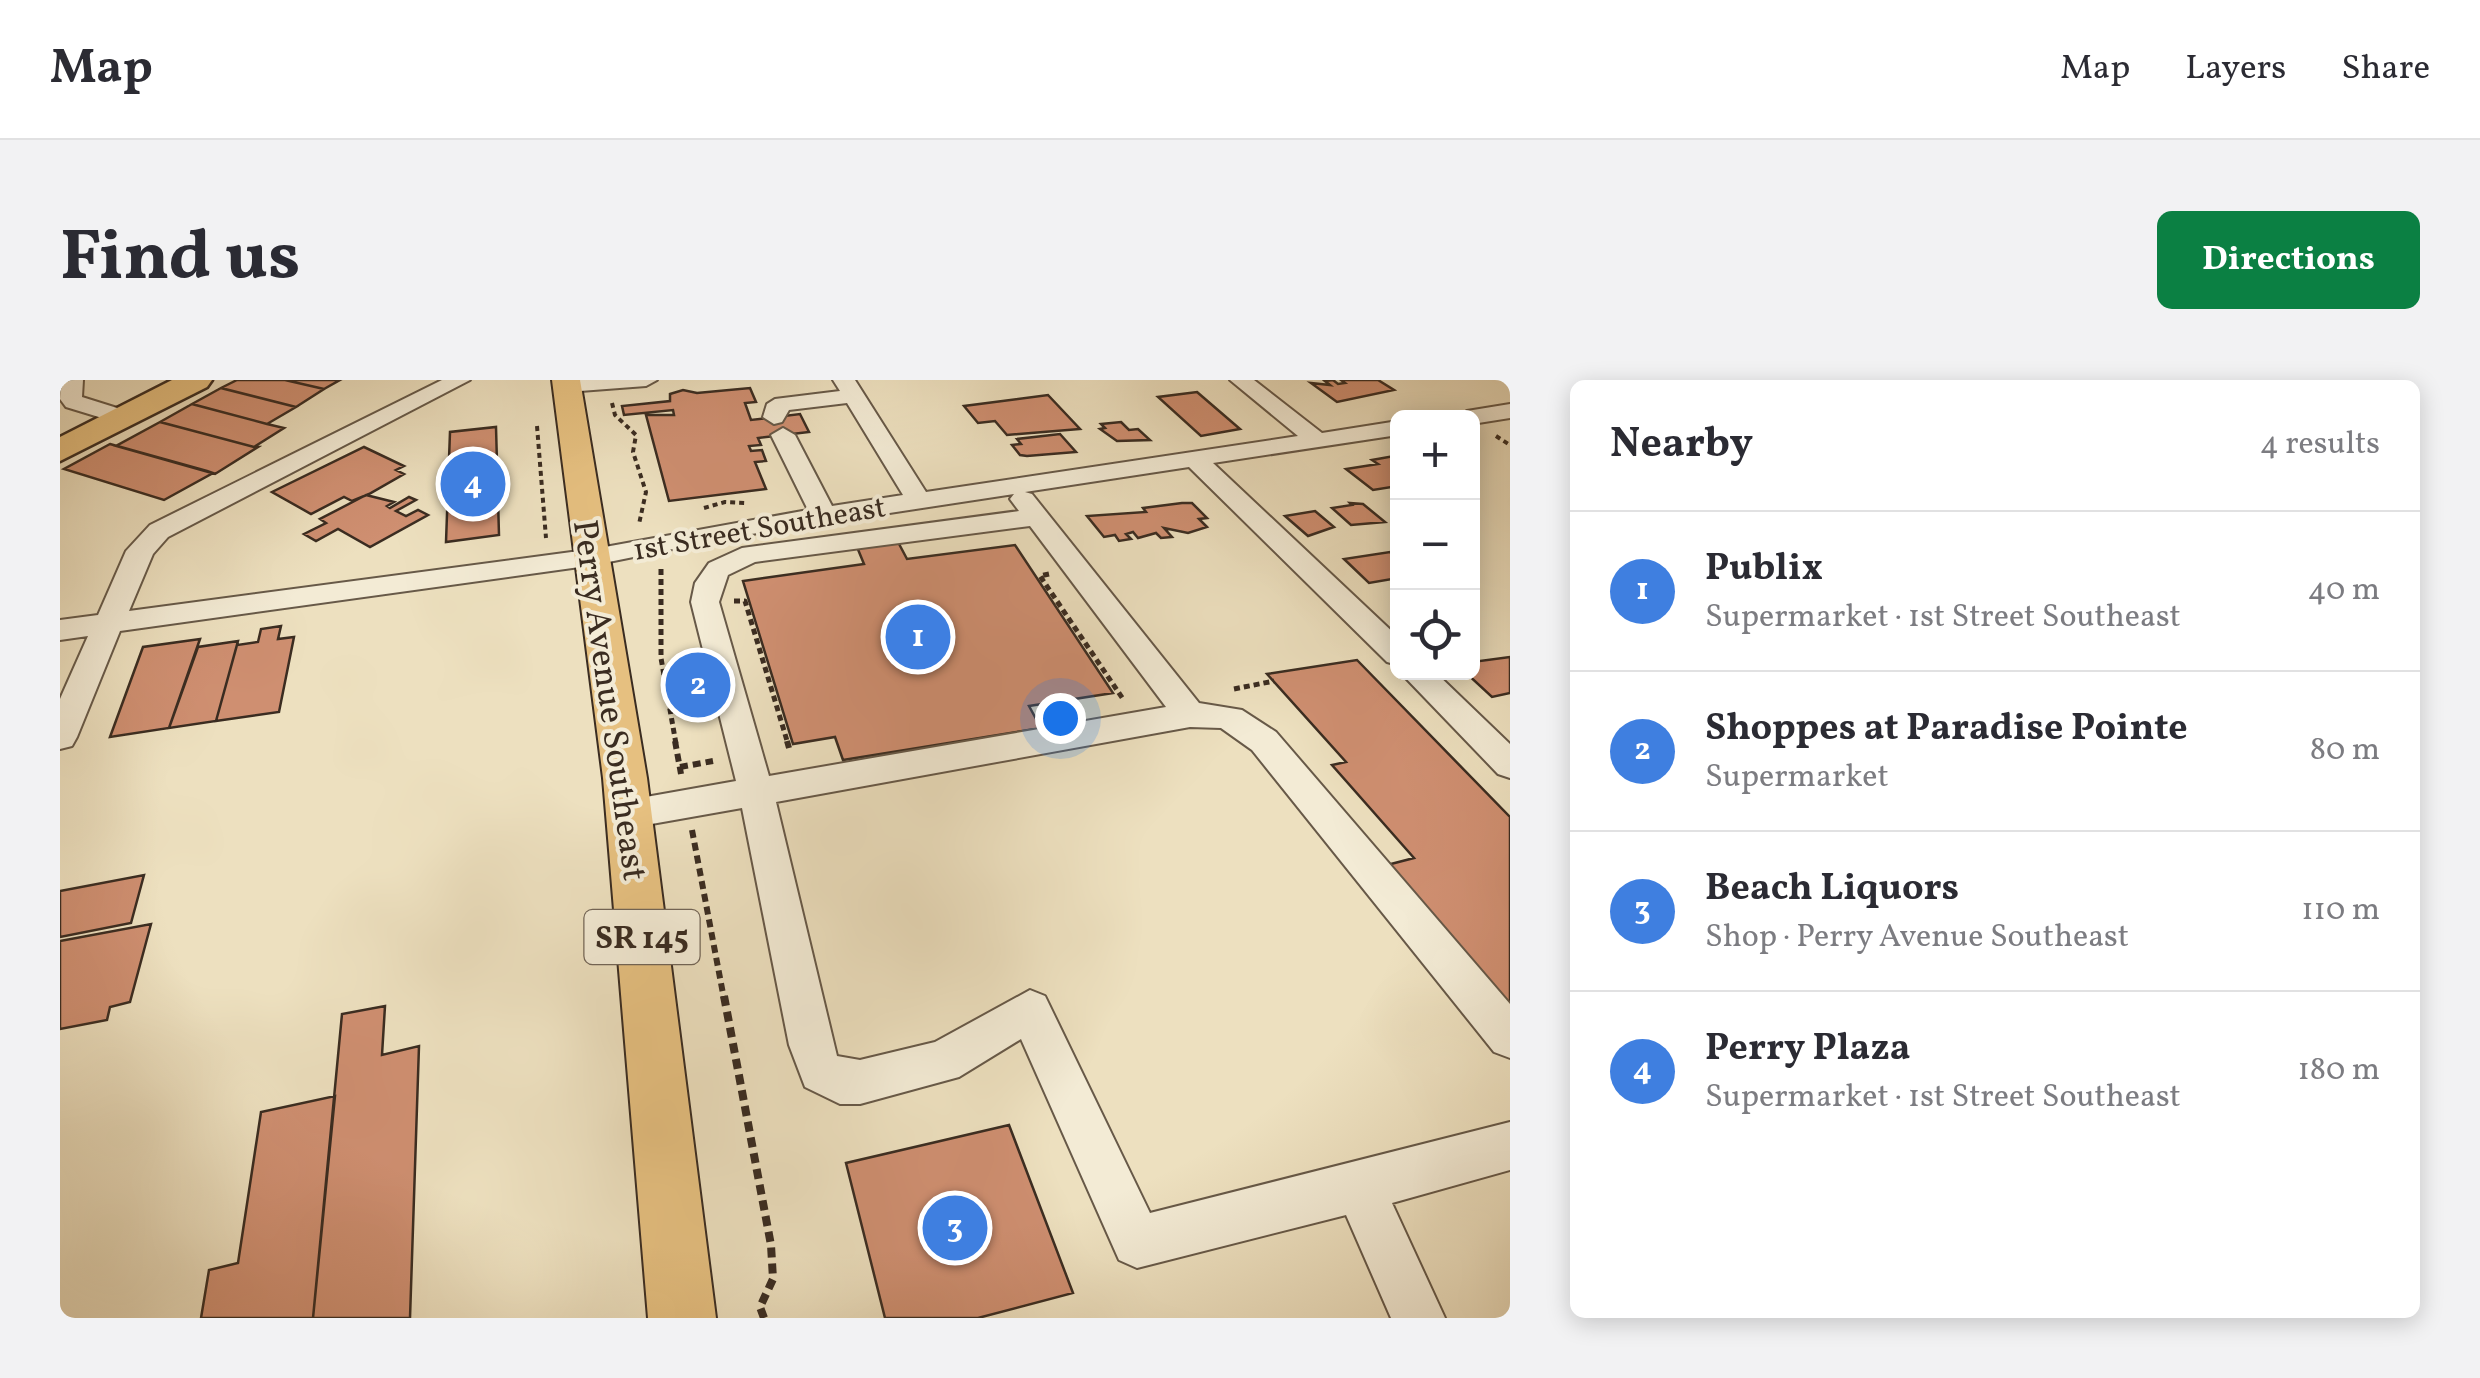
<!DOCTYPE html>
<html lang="en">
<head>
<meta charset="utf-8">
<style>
  :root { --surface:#fff; --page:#f2f2f3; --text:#2b2b33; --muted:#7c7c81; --line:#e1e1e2; --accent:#0b8043 }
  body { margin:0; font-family:Vollkorn,serif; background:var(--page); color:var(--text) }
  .controls { position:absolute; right:30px; top:30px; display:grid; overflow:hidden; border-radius:15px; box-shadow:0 5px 25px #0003 }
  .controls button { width:90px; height:90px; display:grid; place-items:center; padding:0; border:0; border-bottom:2px solid var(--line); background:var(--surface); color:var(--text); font:50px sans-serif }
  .you { position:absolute; left:1000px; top:338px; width:35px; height:35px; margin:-25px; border:8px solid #fff; border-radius:50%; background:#1a73e8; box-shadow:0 0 0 15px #1a73e833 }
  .badge { display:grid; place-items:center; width:65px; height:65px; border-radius:50%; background:var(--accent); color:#fff; font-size:32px; font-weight:700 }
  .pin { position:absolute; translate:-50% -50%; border:5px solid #fff; box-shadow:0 2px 10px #0006 }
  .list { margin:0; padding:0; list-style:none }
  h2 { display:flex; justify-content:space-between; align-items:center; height:130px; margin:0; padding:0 40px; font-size:42px }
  h2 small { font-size:32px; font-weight:400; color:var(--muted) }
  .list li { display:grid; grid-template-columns:65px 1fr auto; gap:30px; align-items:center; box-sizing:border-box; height:160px; padding:0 40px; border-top:2px solid var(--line) }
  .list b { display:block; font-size:38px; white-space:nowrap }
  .list p { margin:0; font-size:32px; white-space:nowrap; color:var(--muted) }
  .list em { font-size:32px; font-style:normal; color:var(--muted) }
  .icon { flex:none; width:55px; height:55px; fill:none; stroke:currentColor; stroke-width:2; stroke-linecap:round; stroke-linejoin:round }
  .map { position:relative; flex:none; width:1450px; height:938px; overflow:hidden; border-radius:15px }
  header { display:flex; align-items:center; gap:60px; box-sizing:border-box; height:140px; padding:0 50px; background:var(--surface); border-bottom:2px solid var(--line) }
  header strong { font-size:48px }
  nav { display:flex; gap:55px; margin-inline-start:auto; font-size:35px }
  .intro { display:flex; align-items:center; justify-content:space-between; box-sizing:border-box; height:240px; padding:0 60px }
  h1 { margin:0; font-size:70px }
  .button { padding:25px 45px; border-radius:15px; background:var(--accent); color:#fff; font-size:35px; font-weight:700 }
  main { display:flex; gap:60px; padding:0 60px }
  aside { flex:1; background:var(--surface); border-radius:15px; box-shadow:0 5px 25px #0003 }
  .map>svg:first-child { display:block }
  .building { fill:#cf8f71; stroke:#3a2c21; stroke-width:2.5 }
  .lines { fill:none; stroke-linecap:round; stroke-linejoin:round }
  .minor-casing { stroke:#675948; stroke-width:4 }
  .major-casing { stroke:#3a2c21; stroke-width:4 }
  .highway-casing { stroke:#3a2c21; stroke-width:5 }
  .path-far3 { stroke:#3a2c21; stroke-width:4; stroke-dasharray:5 4; stroke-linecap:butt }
  .path-far2 { stroke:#3a2c21; stroke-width:5; stroke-dasharray:6 4; stroke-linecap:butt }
  .path-far1 { stroke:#3a2c21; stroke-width:6; stroke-dasharray:8 5; stroke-linecap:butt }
  .path { stroke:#3a2c21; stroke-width:8; stroke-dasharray:10 6; stroke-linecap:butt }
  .minor { fill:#f3ebd5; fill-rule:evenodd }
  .major { fill:#e6c080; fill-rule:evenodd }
  .highway { fill:#e6c080; fill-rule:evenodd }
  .labels { text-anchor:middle; stroke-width:8; stroke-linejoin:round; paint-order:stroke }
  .far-street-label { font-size:30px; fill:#3a2c21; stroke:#f3ebd5 }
  .shield { fill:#f3ebd5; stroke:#726557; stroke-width:2.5 }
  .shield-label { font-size:32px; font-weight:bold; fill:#3a2c21 }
  .street-label { font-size:35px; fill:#3a2c21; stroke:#f3ebd5 }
</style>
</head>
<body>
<header>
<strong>Map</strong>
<nav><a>Map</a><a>Layers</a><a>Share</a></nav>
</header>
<div class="intro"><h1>Find us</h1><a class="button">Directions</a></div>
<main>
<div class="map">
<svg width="1450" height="938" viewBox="0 0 1450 938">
  <rect width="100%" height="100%" fill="#ede0bf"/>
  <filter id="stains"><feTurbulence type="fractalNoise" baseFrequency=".002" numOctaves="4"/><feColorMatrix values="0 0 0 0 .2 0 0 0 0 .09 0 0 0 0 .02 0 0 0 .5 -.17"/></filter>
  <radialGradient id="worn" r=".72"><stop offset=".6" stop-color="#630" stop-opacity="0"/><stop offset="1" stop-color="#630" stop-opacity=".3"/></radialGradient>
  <path class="building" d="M 177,0 L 225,0 L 264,9 L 236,27 L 161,8 Z
    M 225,0 L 280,0 L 264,9 Z
    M 1273,0 L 1278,4 L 1285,3 L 1281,0 L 1318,0 L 1334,10 L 1277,22 L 1251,3 L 1270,5 L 1265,1 Z
    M 161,8 L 236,27 L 207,44 L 132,24 Z
    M 690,8 L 696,22 L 685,23 L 691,40 L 740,34 L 749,52 L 698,58 L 701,65 L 689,66 L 691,71 L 702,70 L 706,81 L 695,82 L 706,109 L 609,121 L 586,35 L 614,35 L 613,30 L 564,35 L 562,26 L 610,21 L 610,14 L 623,10 L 637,13 Z
    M 1137,12 L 1180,49 L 1141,56 L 1098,17 Z
    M 988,15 L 1020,49 L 947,55 L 935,41 L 918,43 L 904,26 Z
    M 132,24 L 207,44 L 224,48 L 194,67 L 100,42 Z
    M 100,42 L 194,67 L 198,67 L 155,94 L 56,66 Z
    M 1061,42 L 1069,50 L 1078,49 L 1090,60 L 1057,61 L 1040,49 L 1045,48 L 1041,44 Z
    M 436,47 L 439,155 L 386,162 L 390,52 Z
    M 1000,54 L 1016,72 L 967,76 L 960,75 L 952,65 L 961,64 L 957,59 Z
    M 50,64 L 147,91 L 153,93 L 104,120 L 4,89 Z
    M 304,67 L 344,86 L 336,90 L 344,94 L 309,114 L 292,121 L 284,117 L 251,134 L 212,112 Z
    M 1334,76 L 1338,79 L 1338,106 L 1313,110 L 1286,89 L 1318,84 L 1312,80 Z
    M 306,115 L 334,122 L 327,126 L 330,128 L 349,117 L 356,120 L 336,131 L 346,136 L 358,130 L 368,135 L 310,167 L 278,149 L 256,161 L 244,154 L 266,143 L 260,139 Z
    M 1122,123 L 1132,123 L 1147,138 L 1139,139 L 1147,147 L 1128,153 L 1104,148 L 1112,157 L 1101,158 L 1096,153 L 1078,158 L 1073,152 L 1066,154 L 1071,159 L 1059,161 L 1055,155 L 1044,157 L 1027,136 L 1086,132 L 1083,128 Z
    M 1290,123 L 1303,124 L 1325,142 L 1291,145 L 1272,128 L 1292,125 Z
    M 1255,131 L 1274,147 L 1248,156 L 1225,136 Z
    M 838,162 L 847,179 L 955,165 L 1053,313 L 969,326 L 981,348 L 783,380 L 775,357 L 733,364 L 683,201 L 804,184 L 797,167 Z
    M 1330,172 L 1338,179 L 1338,198 L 1309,203 L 1284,179 Z
    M 221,246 L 218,259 L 234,257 L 219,332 L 156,341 L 177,265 L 198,262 L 201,249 Z
    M 140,259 L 109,348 L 50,357 L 83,267 Z
    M 178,261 L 156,341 L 109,348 L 138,267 Z
    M 1450,277 L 1450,313 L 1432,317 L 1405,292 L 1412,292 L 1412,282 Z
    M 1297,280 L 1450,437 L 1450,629 L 1327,485 L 1354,478 L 1272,385 L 1286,382 L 1207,294 Z
    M 84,495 L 71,543 L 0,557 L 0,511 Z
    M 91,544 L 70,622 L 50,627 L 47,640 L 0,649 L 0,561 Z
    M 325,626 L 322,675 L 359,666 L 350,938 L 253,938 L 282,634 Z
    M 275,716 L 253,938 L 141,938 L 149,890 L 178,883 L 201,732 Z
    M 949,745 L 1013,913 L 918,938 L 825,938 L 786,783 Z"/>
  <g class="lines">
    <defs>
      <path id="minor" d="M 1,0 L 23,0 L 22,17 L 73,33 L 76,38 L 65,45 L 6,27 L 0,19 Z
        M 382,0 L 410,0 L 108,157 L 93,174 L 69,231 L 534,169 L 748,130 L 711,55 L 723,48 L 735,55 L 772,126 L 843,115 L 787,23 L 729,30 L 722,42 L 714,44 L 703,37 L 707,24 L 715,19 L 780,11 L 773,0 L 795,0 L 866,112 L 1238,56 L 1170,0 L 1194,0 L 1262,53 L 1338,41 L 1338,55 L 1153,83 L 1338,257 L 1338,285 L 1327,282 L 1129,87 L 965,112 L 972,114 L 1139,323 L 1182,330 L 1216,352 L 1450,624 L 1450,678 L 1434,672 L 1192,370 L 1161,348 L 1130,347 L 716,422 L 777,676 L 800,680 L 875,662 L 970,610 L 985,616 L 1090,833 L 1450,742 L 1450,790 L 1332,823 L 1385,938 L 1331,938 L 1286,835 L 1077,888 L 1059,880 L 961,659 L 899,697 L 800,724 L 780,724 L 745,707 L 729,665 L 682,428 L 569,448 L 556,444 L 551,434 L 556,424 L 569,420 L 676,401 L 631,222 L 635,203 L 649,183 L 682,168 L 959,131 L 950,119 L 954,114 L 672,157 L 534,185 L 60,251 L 17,357 L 12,366 L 0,369 L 0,319 L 28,256 L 0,260 L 0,240 L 38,235 L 66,171 L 90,145 ZM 970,146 L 1106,327 L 709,396 L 659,222 L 668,195 L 695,182 Z
        M 505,0 L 597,0 L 586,6 L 507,12 L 496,6 Z
        M 1450,24 L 1450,38 L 1412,44 L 1412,38 L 1396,38 L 1407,31 Z
        M 1340,292 L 1375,292 L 1450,364 L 1450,398 L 1438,394 Z"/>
      <path id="major" d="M 492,0 L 520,0 L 587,398 L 656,938 L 588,938 L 543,398 Z"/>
      <path id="highway" d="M 112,0 L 152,0 L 147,7 L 0,81 L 0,57 Z"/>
    </defs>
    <use href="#minor" class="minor-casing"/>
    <use href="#major" class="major-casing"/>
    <use href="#highway" class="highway-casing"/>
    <path class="path-far3" d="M 552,23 L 555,35 L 576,55 L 573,72 L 586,112 L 579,144
      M 477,46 L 486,158
      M 1436,56 L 1450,65
      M 644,128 L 665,122 L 685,123"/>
    <path class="path-far2" d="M 601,189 L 601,278 L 616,364
      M 989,194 L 980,196 L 1063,319
      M 674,221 L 685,221 L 728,364
      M 1174,309 L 1214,301"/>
    <path class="path-far1" d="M 615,361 L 621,394
      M 727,361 L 729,368
      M 620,387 L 653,381
      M 632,450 L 664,619"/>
    <path class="path" d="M 664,616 L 711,865 L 713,899 L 700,927 L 704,938"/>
    <use href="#minor" class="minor"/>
    <use href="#major" class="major"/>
    <use href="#highway" class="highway"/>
  </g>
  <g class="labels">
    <g class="far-street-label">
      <text transform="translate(699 148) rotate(-10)" y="10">1st Street Southeast</text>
    </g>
    <rect class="shield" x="524.5" y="530" width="115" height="54" rx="8"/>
    <g class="shield-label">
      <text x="582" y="568">SR 145</text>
    </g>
    <g class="street-label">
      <text transform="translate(551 320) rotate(82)" y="12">Perry Avenue Southeast</text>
    </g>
  </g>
  <rect width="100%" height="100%" filter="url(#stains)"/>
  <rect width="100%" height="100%" fill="url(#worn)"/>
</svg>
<div class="controls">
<button>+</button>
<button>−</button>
<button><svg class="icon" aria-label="locate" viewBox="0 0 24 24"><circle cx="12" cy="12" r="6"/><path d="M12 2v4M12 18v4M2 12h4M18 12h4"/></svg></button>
</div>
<div class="you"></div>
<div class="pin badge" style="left:858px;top:257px;background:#3f7fe0">1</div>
<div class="pin badge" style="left:638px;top:305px;background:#3f7fe0">2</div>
<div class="pin badge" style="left:895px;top:848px;background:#3f7fe0">3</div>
<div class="pin badge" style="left:413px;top:104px;background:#3f7fe0">4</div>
</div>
<aside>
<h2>Nearby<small>4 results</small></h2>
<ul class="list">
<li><span class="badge" style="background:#3f7fe0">1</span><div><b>Publix</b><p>Supermarket · 1st Street Southeast</p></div><em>40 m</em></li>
<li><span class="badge" style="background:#3f7fe0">2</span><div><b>Shoppes at Paradise Pointe</b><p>Supermarket</p></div><em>80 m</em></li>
<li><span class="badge" style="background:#3f7fe0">3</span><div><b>Beach Liquors</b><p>Shop · Perry Avenue Southeast</p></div><em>110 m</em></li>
<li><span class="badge" style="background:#3f7fe0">4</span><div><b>Perry Plaza</b><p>Supermarket · 1st Street Southeast</p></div><em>180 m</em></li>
</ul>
</aside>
</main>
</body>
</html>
